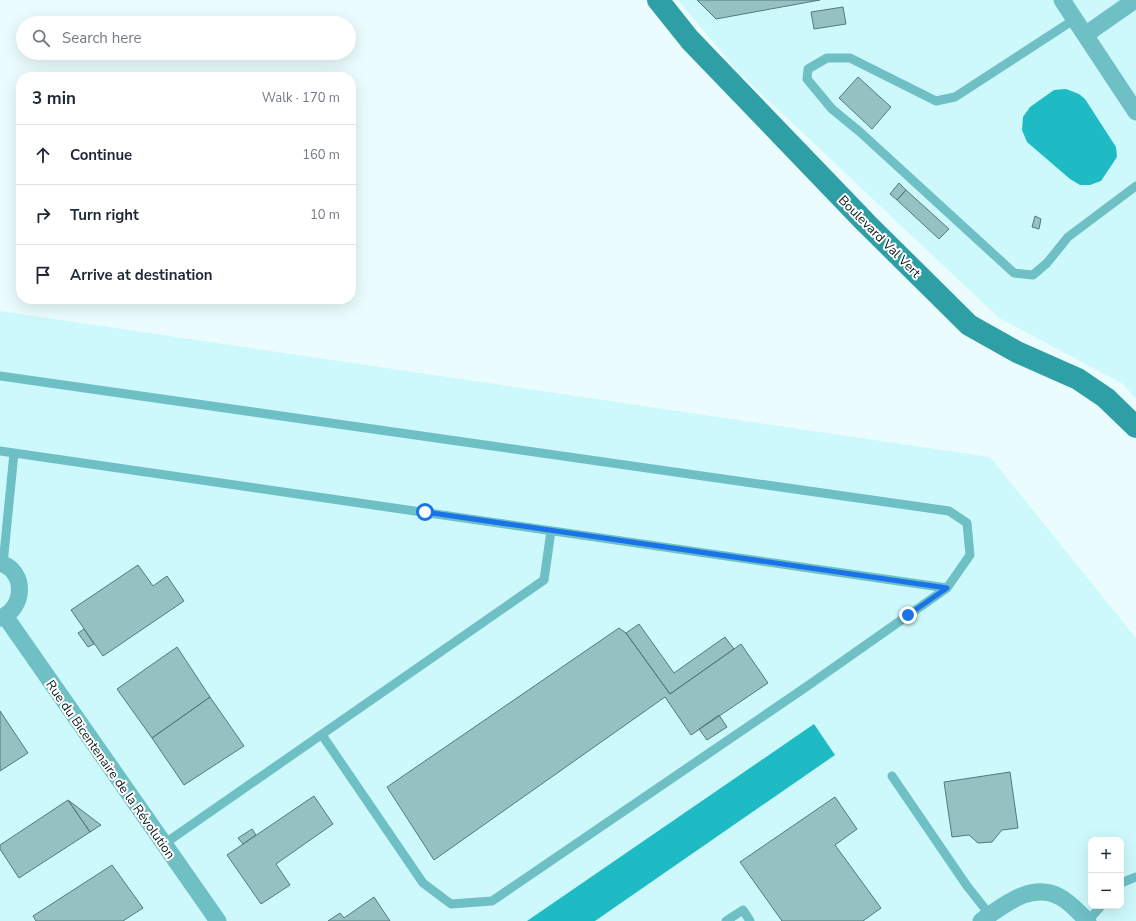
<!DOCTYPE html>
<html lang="en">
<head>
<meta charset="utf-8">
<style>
  :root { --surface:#fff; --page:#f2f2f3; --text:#1f2937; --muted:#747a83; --line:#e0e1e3 }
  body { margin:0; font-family:"Nunito Sans",sans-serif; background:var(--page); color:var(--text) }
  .controls { position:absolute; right:12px; bottom:12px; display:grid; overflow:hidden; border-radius:8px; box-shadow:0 4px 16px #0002 }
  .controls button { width:36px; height:36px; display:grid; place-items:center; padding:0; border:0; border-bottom:1px solid var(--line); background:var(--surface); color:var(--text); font:20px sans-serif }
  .stop { position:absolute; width:12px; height:12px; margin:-9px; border:3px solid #1a73e8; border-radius:50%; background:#fff }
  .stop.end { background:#1a73e8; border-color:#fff; box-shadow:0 1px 4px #0008 }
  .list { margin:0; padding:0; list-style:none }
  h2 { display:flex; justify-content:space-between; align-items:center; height:52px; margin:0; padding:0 16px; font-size:17px }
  h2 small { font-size:13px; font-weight:400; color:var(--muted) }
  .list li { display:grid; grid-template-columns:26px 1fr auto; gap:12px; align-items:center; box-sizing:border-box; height:60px; padding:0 16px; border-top:1px solid var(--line) }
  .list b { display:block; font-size:15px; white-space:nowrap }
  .list em { font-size:13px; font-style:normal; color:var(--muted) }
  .icon { flex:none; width:22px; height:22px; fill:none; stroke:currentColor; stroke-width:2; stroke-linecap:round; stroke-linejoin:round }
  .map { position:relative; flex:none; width:1136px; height:921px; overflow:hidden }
  .search { position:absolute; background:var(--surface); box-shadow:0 4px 16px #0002; left:16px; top:16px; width:340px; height:44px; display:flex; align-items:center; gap:10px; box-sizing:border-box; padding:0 14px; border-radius:22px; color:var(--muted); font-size:15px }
  .panel { position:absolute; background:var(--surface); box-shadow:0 4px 16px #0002; left:16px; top:72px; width:340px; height:232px; border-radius:16px }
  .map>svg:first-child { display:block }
  .built { fill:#cef9fc; fill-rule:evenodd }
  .water { fill:#1ebbc4 }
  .building { fill:#96c1c3; stroke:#527a7d }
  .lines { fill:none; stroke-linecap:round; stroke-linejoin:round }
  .lane { stroke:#6ec0c5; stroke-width:9 }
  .street { stroke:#6ec0c5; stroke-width:17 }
  .secondary { stroke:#2f9fa6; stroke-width:22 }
  .route { stroke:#1a73e8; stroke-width:5 }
  .labels { text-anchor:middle; stroke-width:4; stroke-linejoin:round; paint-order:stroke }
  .street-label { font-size:13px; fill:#091a1b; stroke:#fff }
</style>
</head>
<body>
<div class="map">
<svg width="1136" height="921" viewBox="0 0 1136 921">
  <rect width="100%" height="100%" fill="#eafcfd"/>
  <path class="built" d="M 678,0 L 1136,0 L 1136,399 L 1123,384 L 999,318 L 738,72 Z
    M 0,311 L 990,457 L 1136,638 L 1136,921 L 0,921 ZM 1091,840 L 1121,840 L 1121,906 L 1091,906 Z"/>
  <path class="water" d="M 1066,89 L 1079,94 L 1085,99 L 1116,147 L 1117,157 L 1101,181 L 1090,185 L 1080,185 L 1070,179 L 1027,142 L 1022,130 L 1023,117 L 1030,107 L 1054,90 Z
    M 814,724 L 835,755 L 595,921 L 527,921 Z"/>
  <path class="building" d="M 697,0 L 820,0 L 716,19 Z
    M 843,7 L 846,24 L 814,29 L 811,12 Z
    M 858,77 L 891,107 L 872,129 L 839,98 Z
    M 899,183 L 906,190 L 897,200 L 890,194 Z
    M 906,190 L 949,229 L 939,239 L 897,200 Z
    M 1035,216 L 1041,219 L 1039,229 L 1032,227 Z
    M 138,565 L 153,586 L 167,576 L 184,601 L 103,656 L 71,610 Z
    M 639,624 L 674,673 L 725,637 L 734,649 L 670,694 L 626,633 Z
    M 619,628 L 626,633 L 670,694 L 741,644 L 768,683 L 691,735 L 665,697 L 434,860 L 387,787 Z
    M 84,629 L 94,644 L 88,647 L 78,633 Z
    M 177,647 L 210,697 L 152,738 L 117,689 Z
    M 210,697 L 244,746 L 184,785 L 152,738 Z
    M 0,711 L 28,753 L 0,771 Z
    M 719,715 L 727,727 L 707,740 L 699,729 Z
    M 1010,772 L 1018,828 L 1002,830 L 992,842 L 978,843 L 969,835 L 952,837 L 944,782 Z
    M 314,796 L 333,824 L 276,864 L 290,885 L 261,904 L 227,855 Z
    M 835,797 L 857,829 L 835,845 L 881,908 L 863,921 L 782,921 L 740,862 Z
    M 68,800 L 101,825 L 90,832 Z
    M 68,800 L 90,832 L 19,878 L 0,849 L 0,845 Z
    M 252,829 L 256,835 L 243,844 L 238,838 Z
    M 112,865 L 143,908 L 123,921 L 36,921 L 33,916 Z
    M 374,897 L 390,921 L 328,921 L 340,913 L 344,918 Z"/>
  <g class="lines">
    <path class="lane" d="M 1075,19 L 955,97 L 936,101 L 850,58 L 827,58 L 808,69 L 807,79 L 832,109 L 860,132 L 1014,273 L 1033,275 L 1047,263 L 1068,237 L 1136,186
      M 0,376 L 949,511 L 967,523 L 970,555 L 947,588 L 806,687 L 492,901 L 451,904 L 423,883 L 322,735
      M 0,451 L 947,588
      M 3,564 L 14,453
      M 892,776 L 967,886 L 990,915
      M 164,844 L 544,580 L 551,531
      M 1121,883 L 1136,877
      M 726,921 L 743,910 L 750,921
      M 1088,921 L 1101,906"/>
    <path class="street" d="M 1062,0 L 1136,112
      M 1085,35 L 1135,0
      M 0,563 C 27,571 25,609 0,618
      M 5,616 L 218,921
      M 981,921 C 1003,906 1031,881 1060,897 C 1070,902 1079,913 1088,921"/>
    <path class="secondary" d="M 658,0 L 690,40 L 866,223 L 969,325 L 1017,352 L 1078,379 L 1106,398 L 1136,427"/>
  </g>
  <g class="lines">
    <path class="route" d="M 425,512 L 947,588 L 908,615"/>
  </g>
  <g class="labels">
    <g class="street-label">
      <text transform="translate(880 236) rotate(45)" y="5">Boulevard Val Vert</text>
      <text transform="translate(111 769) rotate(55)" y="5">Rue du Bicentenaire de la Révolution</text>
    </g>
  </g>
</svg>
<div class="controls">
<button>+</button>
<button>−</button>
</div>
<div class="stop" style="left:425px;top:512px"></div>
<div class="stop end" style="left:908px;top:615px"></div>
<div class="search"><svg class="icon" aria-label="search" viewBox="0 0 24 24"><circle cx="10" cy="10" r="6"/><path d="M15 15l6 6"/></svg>Search here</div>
<section class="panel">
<h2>3 min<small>Walk · 170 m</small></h2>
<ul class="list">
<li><svg class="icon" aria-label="ahead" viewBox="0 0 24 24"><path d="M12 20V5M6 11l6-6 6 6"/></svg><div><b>Continue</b></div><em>160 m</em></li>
<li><svg class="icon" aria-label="right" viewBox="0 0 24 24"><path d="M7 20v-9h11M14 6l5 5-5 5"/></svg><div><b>Turn right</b></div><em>10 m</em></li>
<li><svg class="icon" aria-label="arrive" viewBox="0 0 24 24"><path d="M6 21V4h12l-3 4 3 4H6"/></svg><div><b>Arrive at destination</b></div></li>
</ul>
</section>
</div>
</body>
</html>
